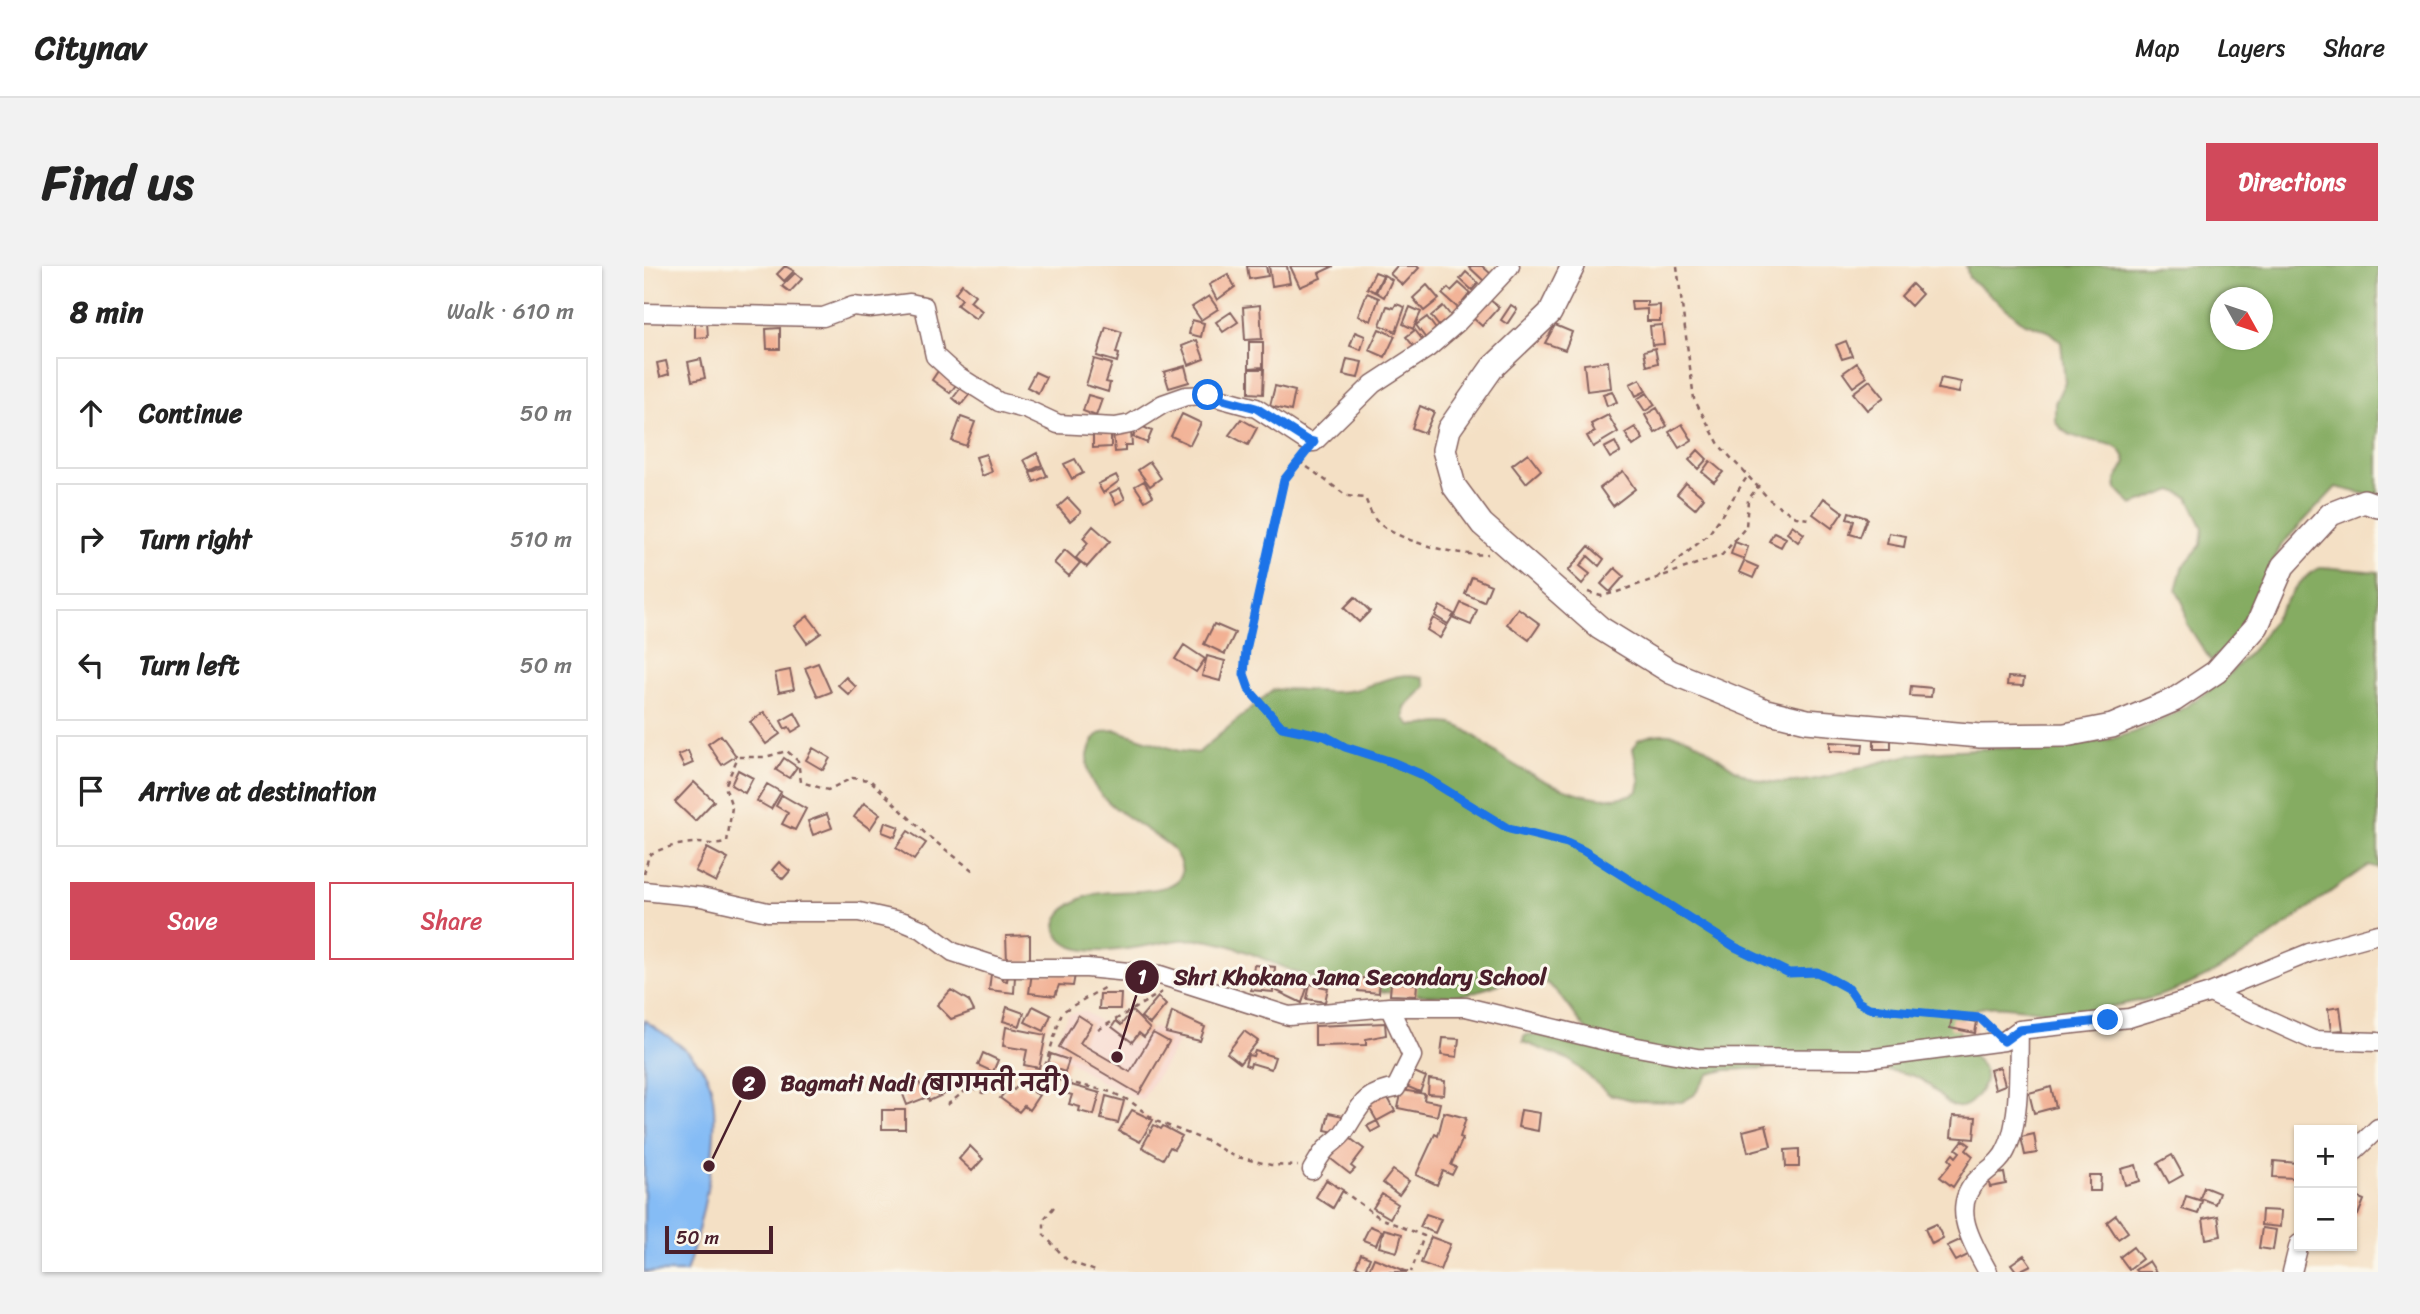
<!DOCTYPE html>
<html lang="en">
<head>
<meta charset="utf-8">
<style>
  :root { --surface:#fff; --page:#f2f2f2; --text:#222; --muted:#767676; --line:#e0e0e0; --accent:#d1495b }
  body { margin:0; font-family:Sriracha,"Playpen Sans Deva",sans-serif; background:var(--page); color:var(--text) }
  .controls { position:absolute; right:21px; bottom:21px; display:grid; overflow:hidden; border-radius:0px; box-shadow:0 2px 5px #0004 }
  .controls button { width:63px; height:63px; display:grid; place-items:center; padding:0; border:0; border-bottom:2px solid var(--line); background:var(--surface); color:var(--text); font:35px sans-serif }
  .compass { position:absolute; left:1566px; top:21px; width:63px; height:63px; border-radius:50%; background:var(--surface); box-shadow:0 2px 5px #0004; rotate:130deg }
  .scale { position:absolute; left:21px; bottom:18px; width:108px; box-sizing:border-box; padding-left:7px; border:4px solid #4a1f2b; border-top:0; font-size:19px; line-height:24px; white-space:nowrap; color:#4a1f2b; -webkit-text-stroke:5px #fbf7ec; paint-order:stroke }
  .stop { position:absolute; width:21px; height:21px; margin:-16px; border:5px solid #1a73e8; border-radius:50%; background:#fff }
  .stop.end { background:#1a73e8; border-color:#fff; box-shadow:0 2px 7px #0008 }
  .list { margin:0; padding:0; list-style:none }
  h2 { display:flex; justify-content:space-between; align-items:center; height:91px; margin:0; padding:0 28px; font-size:30px }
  h2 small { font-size:23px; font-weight:400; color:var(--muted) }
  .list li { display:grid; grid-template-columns:46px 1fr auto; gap:21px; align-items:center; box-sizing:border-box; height:112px; margin:0 14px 14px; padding:0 14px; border:2px solid var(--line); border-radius:0px }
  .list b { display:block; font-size:26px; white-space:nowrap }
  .list em { font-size:23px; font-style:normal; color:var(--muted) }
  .actions { display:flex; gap:14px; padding:21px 28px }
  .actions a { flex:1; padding:16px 0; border:2px solid var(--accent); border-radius:0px; text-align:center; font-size:24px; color:var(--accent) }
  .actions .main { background:var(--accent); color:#fff }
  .icon { flex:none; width:38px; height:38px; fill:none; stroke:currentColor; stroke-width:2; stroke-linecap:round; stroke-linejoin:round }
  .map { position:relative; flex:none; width:1734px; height:1006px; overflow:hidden; border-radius:0px }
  header { display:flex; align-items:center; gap:42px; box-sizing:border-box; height:98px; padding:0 35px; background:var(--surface); border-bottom:2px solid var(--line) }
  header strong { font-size:33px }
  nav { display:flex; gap:38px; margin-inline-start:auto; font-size:24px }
  .intro { display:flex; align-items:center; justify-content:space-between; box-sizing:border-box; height:168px; padding:0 42px }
  h1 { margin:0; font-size:49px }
  .button { padding:18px 32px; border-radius:0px; background:var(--accent); color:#fff; font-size:24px; font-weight:700 }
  main { display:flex; gap:42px; padding:0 42px }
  aside { flex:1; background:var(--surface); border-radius:0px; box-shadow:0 2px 5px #0004 }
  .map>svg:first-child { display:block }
  .built { fill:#f7d1c8 }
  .forest { fill:#85ac62; stroke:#686646; stroke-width:2; fill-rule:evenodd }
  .water { fill:#85bcf5; stroke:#686e90; stroke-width:2 }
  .building { fill:#f2b194 }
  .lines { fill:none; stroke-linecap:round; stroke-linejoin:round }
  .minor-casing { stroke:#866361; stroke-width:21 }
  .major-casing { stroke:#866361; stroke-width:26 }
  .path { stroke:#866361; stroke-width:2.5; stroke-dasharray:5 5; stroke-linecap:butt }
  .minor { stroke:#fff; stroke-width:18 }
  .major { stroke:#fff; stroke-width:23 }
  .route { stroke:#1a73e8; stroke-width:9 }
  .leader { fill:none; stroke:#4a1f2b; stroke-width:2.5 }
  .callout-dot { fill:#4a1f2b; stroke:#fbf7ec; stroke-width:2.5 }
  .mark-label { font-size:21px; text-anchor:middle; font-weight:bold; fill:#fff }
  .callout-label { font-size:23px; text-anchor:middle; font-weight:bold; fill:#4a1f2b; stroke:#fbf7ec; stroke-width:6; stroke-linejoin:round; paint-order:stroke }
</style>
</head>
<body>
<header>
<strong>Citynav</strong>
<nav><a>Map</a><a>Layers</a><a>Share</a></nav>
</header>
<div class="intro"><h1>Find us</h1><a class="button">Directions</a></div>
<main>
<aside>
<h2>8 min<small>Walk · 610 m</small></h2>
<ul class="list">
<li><svg class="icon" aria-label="ahead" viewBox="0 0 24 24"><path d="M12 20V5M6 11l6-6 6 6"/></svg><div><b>Continue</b></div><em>50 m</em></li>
<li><svg class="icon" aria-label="right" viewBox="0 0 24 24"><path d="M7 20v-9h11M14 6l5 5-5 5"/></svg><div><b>Turn right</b></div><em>510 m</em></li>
<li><svg class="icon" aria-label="left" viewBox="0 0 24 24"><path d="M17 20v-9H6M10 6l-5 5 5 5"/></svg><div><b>Turn left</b></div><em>50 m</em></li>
<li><svg class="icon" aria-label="arrive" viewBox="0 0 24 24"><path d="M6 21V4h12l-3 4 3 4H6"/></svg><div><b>Arrive at destination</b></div></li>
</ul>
<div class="actions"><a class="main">Save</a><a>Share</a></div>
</aside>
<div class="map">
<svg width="1734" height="1006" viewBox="0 0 1734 1006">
  <rect width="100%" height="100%" fill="#fbf7ec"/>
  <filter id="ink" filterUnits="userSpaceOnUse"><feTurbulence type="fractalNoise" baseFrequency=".0143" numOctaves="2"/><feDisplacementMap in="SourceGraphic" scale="14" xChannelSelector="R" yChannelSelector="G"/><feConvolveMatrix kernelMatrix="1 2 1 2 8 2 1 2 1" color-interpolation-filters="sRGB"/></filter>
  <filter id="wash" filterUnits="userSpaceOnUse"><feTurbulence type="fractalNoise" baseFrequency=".00686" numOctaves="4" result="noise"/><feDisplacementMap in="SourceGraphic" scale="28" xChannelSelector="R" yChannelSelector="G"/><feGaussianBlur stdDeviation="1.57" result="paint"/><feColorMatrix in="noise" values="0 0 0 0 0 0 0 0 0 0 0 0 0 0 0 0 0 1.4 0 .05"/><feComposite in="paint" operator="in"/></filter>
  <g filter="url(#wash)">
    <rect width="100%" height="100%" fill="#f4e0c5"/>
    <path class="built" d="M 440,745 L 489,778 L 511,761 L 535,775 L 498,834 L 457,816 L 409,784 L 424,748 Z"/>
    <path class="forest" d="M 1322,0 L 1734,0 L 1734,231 L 1692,221 L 1638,278 L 1588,377 L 1567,395 L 1543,358 L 1540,339 L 1532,324 L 1538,302 L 1557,279 L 1559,262 L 1544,231 L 1529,224 L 1488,239 L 1473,223 L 1472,214 L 1482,196 C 1476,164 1427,186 1411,154 L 1411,137 L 1421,116 L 1417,76 L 1404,65 L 1379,56 L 1325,12 ZM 1576,32 L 1618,32 L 1618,74 L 1576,74 Z
      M 1678,301 L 1734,306 L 1734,602 L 1725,599 C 1650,648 1580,719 1490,736 C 1468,740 1444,746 1421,747 C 1393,749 1332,726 1315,756 C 1312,783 1344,795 1341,813 C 1339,824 1326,843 1313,841 C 1300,839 1287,815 1270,810 C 1227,796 1130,802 1082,804 L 1065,808 L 1050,829 L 1038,836 L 992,835 L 965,828 L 926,794 L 879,776 L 880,770 L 886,768 L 928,775 L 944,766 C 931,752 916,722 898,715 C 871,706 836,729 809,730 C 768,730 723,725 683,716 C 634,706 588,668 536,674 C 508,677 432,700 414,669 C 411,662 412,655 416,649 C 425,637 442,629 457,627 C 484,623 567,633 527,581 C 497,556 426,528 447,480 C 452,467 459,464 472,464 L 535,485 L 554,487 L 629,424 C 654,420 681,430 710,424 C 732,419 756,403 779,412 L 782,420 L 761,441 L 761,453 L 767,459 C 783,461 797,453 814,460 C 831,467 843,482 858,491 C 889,512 959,547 994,525 L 996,515 L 989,483 L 994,474 C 1055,448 1073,511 1127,516 C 1178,520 1223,496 1272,488 C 1336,478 1405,487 1467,473 C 1520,460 1573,425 1608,384 C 1627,363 1652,308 1678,301 Z"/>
    <path class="water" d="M 0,754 C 22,769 46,783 61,806 C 85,846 57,963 42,1006 L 0,1006 Z"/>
    <g id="blocks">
      <path class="building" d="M 141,0 L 150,5 L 140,15 L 133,8 Z
        M 603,0 L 622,0 L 624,10 L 605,13 Z
        M 625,0 L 643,0 L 646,17 L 628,20 Z
        M 646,0 L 690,0 L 675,7 L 677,12 L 656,21 Z
        M 753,0 L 773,0 L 775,2 L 759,19 L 746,8 Z
        M 824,0 L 838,0 L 847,8 L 840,15 Z
        M 731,6 L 739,9 L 731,26 L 723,22 Z
        M 822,6 L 834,17 L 828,24 L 816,13 Z
        M 151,7 L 158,13 L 146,26 L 138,20 Z
        M 584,8 L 591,21 L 573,34 L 565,19 Z
        M 740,9 L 748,14 L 740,31 L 732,26 Z
        M 815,17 L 826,27 L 814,42 L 798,28 L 804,22 L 807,25 Z
        M 318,18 L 331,29 L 326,35 L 338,45 L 332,53 L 313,39 L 318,33 L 311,27 Z
        M 1268,18 L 1278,28 L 1267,40 L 1257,30 Z
        M 783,19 L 795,33 L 780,45 L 769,32 Z
        M 723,27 L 735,32 L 727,55 L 714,50 Z
        M 565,30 L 574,43 L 557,54 L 548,41 Z
        M 846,34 L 855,41 L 838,60 L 829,52 Z
        M 987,35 L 1003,35 L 1003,40 L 1016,39 L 1016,55 L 1003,55 L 1003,43 L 988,44 Z
        M 752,38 L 761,41 L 752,66 L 736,59 L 743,40 L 750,42 Z
        M 616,39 L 618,73 L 601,74 L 599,41 Z
        M 867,39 L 873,43 L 863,58 L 857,54 Z
        M 799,40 L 807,50 L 795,60 L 787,50 Z
        M 766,41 L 777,46 L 769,63 L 759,58 Z
        M 587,46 L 594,56 L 579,66 L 572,56 Z
        M 783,51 L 794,66 L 783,74 L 772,59 Z
        M 548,54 L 560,57 L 557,71 L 545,68 Z
        M 51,56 L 63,56 L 64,71 L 51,72 Z
        M 911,59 L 928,66 L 921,84 L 901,77 Z
        M 1018,59 L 1020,78 L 1008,79 L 1006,60 Z
        M 462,61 L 478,66 L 472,87 L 475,88 L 473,96 L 453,90 Z
        M 136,62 L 136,83 L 123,83 L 122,63 Z
        M 735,63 L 751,70 L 741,91 L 725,84 Z
        M 771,64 L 781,77 L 772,83 L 762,71 Z
        M 711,66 L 721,70 L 717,84 L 706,80 Z
        M 553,74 L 560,93 L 545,99 L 538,80 Z
        M 1202,75 L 1208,90 L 1198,93 L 1192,79 Z
        M 605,76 L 619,76 L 619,101 L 605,102 Z
        M 1011,82 L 1014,97 L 1003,100 L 1000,85 Z
        M 57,93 L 61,112 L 48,115 L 44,96 Z
        M 450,93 L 468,98 L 462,116 L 466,117 L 464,126 L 442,119 Z
        M 703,93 L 718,96 L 714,112 L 699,109 Z
        M 22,95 L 25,108 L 16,111 L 13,97 Z
        M 964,95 L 967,122 L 943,125 L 940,98 Z
        M 1213,97 L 1223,111 L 1209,121 L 1199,107 Z
        M 541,100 L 545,116 L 525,122 L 520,106 Z
        M 296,102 L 314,116 L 306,127 L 288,114 Z
        M 605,103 L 620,103 L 619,128 L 605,127 Z
        M 391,106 L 402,111 L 394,127 L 383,121 Z
        M 1297,112 L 1317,116 L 1315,127 L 1294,123 Z
        M 996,113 L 1002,125 L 992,130 L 986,118 Z
        M 1226,114 L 1240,131 L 1223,144 L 1209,127 Z
        M 319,119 L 328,125 L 317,139 L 309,132 Z
        M 631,120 L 651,125 L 647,145 L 626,140 Z
        M 968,125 L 973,136 L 963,140 L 959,128 Z
        M 1003,127 L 1011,139 L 1001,145 L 993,133 Z
        M 444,129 L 458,133 L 452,150 L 439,145 Z
        M 776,140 L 790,146 L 781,167 L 768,162 Z
        M 1013,142 L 1023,160 L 1011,167 L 1001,149 Z
        M 538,148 L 557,157 L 546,179 L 527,170 Z
        M 964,149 L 974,166 L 949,181 L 943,170 L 951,166 L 947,158 Z
        M 317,151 L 331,156 L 322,180 L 308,175 Z
        M 597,153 L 613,162 L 604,179 L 585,169 Z
        M 1038,158 L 1048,174 L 1035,182 L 1025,166 Z
        M 495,159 L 508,165 L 503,177 L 489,171 Z
        M 991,161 L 999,173 L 989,180 L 981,167 Z
        M 449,165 L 467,165 L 467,181 L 449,182 Z
        M 487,165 L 488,179 L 481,179 L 481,185 L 471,186 L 469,167 Z
        M 971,176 L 976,186 L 966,192 L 960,182 Z
        M 1054,184 L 1063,193 L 1054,203 L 1045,194 Z
        M 393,187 L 398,199 L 386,205 L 380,194 Z
        M 884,187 L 897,204 L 882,217 L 868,199 Z
        M 342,188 L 348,206 L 338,210 L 332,191 Z
        M 431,193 L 439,207 L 428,213 L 420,198 Z
        M 1066,195 L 1079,206 L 1070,216 L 1058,206 Z
        M 506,196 L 517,212 L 506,220 L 494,204 Z
        M 399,201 L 403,210 L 390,216 L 386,207 Z
        M 979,205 L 991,223 L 969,240 L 956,222 Z
        M 472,209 L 475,215 L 459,227 L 454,218 Z
        M 500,215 L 509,230 L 501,235 L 491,220 Z
        M 1042,217 L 1060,232 L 1051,243 L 1033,228 Z
        M 476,222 L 481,233 L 472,238 L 466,227 Z
        M 424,232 L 437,246 L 426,255 L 414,241 Z
        M 1180,232 L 1199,246 L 1188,262 L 1169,248 Z
        M 1205,246 L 1223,252 L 1216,271 L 1206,268 L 1210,255 L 1203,253 Z
        M 1148,259 L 1160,268 L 1154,276 L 1143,267 Z
        M 449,260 L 466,275 L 443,301 L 432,292 L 444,277 L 439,272 Z
        M 1130,266 L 1142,272 L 1137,281 L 1125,275 Z
        M 1245,267 L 1262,270 L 1260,281 L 1243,278 Z
        M 1091,276 L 1104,281 L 1100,293 L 1087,288 Z
        M 945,280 L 960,293 L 955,300 L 944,290 L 936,300 L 946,308 L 938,318 L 924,305 Z
        M 421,284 L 436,297 L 425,310 L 410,297 Z
        M 1100,295 L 1114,301 L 1109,312 L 1095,306 Z
        M 971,302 L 980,310 L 966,326 L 957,318 Z
        M 828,311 L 847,319 L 840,336 L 821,328 Z
        M 711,331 L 726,345 L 715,356 L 700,342 Z
        M 817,337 L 833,344 L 827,359 L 810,352 Z
        M 796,340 L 810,348 L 804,358 L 791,350 Z
        M 874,342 L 896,358 L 885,374 L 863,358 Z
        M 164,350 L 177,367 L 163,377 L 151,360 Z
        M 789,352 L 803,360 L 796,372 L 783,364 Z
        M 570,358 L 591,367 L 581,388 L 560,378 Z
        M 540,379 L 561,393 L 552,406 L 531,393 Z
        M 563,390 L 581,395 L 576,415 L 558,410 Z
        M 174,397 L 187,426 L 174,431 L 161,402 Z
        M 146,404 L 150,423 L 135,426 L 131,407 Z
        M 202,411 L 212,421 L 205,429 L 194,419 Z
        M 1364,411 L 1380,412 L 1379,420 L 1363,419 Z
        M 1267,420 L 1288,422 L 1287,431 L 1266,430 Z
        M 120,446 L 136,468 L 122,478 L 106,456 Z
        M 151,447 L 158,460 L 148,466 L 145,461 L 141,463 L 137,455 Z
        M 77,469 L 92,490 L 78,499 L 64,478 Z
        M 1230,474 L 1247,474 L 1247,483 L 1230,483 Z
        M 1186,476 L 1219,478 L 1218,487 L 1186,485 Z
        M 169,482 L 186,492 L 179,504 L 162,494 Z
        M 44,485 L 49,497 L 40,501 L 34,489 Z
        M 140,492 L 153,501 L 145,512 L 132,504 Z
        M 94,504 L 109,512 L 101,527 L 87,519 Z
        M 50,516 L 70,535 L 51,555 L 31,536 Z
        M 123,518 L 137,526 L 127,543 L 113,535 Z
        M 138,529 L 162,543 L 151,564 L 138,558 L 144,547 L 132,540 Z
        M 220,537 L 236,548 L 226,563 L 210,551 Z
        M 183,548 L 188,562 L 169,569 L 164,555 Z
        M 241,556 L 255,561 L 251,571 L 238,566 Z
        M 264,565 L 282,577 L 270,594 L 252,582 Z
        M 63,582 L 84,593 L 72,616 L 51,605 Z
        M 135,596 L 146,605 L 139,613 L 128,604 Z
        M 386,669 L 386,695 L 363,696 L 362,670 Z
        M 610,699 L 631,701 L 629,726 L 607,724 Z
        M 388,707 L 431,709 L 429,720 L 415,719 L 411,730 L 385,727 Z
        M 347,708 L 358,709 L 358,714 L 363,715 L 364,709 L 371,710 L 370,727 L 345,724 Z
        M 714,712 L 736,713 L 735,727 L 714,725 Z
        M 492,716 L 506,716 L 506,726 L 492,726 Z
        M 644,716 L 663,722 L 658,737 L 633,725 L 636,717 L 643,719 Z
        M 747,716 L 773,718 L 772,730 L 746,729 Z
        M 666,718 L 684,722 L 681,736 L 663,733 Z
        M 307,724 L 325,735 L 330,745 L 307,753 L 293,739 Z
        M 456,728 L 477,728 L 476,743 L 455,743 Z
        M 514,731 L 522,739 L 506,758 L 497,751 Z
        M 389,740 L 407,749 L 400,765 L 381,756 Z
        M 363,741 L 380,747 L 376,760 L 359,755 Z
        M 1696,741 L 1699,764 L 1687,765 L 1684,743 Z
        M 488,745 L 506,763 L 500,771 L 495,767 L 488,776 L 468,761 L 472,755 L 477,759 Z
        M 528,746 L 561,761 L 556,775 L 522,767 Z
        M 434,749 L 448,758 L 436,777 L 486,806 L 509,767 L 525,776 L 495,828 L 415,781 Z
        M 1308,751 L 1333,756 L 1331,767 L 1306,762 Z
        M 741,757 L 742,769 L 722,773 L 722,779 L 671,780 L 671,760 Z
        M 362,761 L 402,769 L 395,802 L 380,799 L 383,784 L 359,780 Z
        M 600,765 L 614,775 L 596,797 L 583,787 Z
        M 799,772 L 815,773 L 813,791 L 797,789 Z
        M 611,785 L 631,791 L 627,803 L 607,797 L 606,801 L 601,799 L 604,789 L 609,790 Z
        M 339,787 L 354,794 L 349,806 L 334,799 Z
        M 407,788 L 425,794 L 421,806 L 403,800 Z
        M 1356,801 L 1361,819 L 1351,823 L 1346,804 Z
        M 768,805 L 782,811 L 776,826 L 762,820 Z
        M 298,813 L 303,827 L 285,835 L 279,821 Z
        M 785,813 L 801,815 L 800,829 L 784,828 Z
        M 275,816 L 281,832 L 263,839 L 257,823 Z
        M 375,818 L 395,829 L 385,844 L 380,840 L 375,846 L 356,832 L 365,821 L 370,824 Z
        M 423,818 L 456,827 L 450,849 L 435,845 L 436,841 L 425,838 L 428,829 L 421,827 Z
        M 1407,821 L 1412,841 L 1390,847 L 1385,827 Z
        M 758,824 L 781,828 L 780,834 L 796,837 L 793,850 L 754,842 Z
        M 741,826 L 751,845 L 733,855 L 736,861 L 727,866 L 723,860 L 733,855 L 722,836 Z
        M 462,830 L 480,835 L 474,857 L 457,853 Z
        M 238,844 L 261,844 L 261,863 L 238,863 Z
        M 488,844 L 509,854 L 496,876 L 475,865 Z
        M 877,844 L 896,847 L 894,865 L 874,861 Z
        M 800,846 L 822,852 L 816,871 L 819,872 L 807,899 L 812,901 L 808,909 L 799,905 L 793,919 L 772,909 L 791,868 L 794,870 Z
        M 685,847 L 699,850 L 695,867 L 681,864 Z
        M 1309,850 L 1332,851 L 1330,873 L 1307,871 Z
        M 510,859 L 517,863 L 519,860 L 538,870 L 530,883 L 526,881 L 519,893 L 498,881 Z
        M 1122,859 L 1127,880 L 1104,886 L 1099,865 Z
        M 1390,868 L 1393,887 L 1381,889 L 1377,871 Z
        M 702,869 L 720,883 L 707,900 L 711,903 L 706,908 L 682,889 Z
        M 1319,874 L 1326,879 L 1322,884 L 1329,890 L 1309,921 L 1296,911 L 1308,896 L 1305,893 L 1309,888 L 1312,891 L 1316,886 L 1312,883 Z
        M 326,880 L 339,893 L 328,905 L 315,893 Z
        M 1155,883 L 1155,901 L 1142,901 L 1141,884 Z
        M 1528,889 L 1539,909 L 1525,917 L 1514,897 Z
        M 1630,895 L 1653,897 L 1652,912 L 1629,911 Z
        M 1492,899 L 1496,915 L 1481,919 L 1477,903 Z
        M 749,904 L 765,915 L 755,929 L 739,917 Z
        M 1360,907 L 1362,918 L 1346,921 L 1343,910 Z
        M 1445,909 L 1457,909 L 1456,925 L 1445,925 Z
        M 682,914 L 699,924 L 689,942 L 672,931 Z
        M 1560,921 L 1575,927 L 1571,938 L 1556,932 Z
        M 738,928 L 754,938 L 746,952 L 729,942 Z
        M 1708,929 L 1720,934 L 1714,949 L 1708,947 Z
        M 1542,930 L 1558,935 L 1554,948 L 1538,943 Z
        M 1618,944 L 1637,945 L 1636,961 L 1617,959 Z
        M 782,948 L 797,953 L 791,967 L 776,961 Z
        M 1472,949 L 1484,966 L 1474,973 L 1463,956 Z
        M 1574,950 L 1577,970 L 1562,973 L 1559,953 Z
        M 1292,958 L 1299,972 L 1288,978 L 1281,963 Z
        M 726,960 L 738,965 L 732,979 L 719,974 Z
        M 1618,962 L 1632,964 L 1629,984 L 1615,982 Z
        M 740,963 L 758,968 L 753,986 L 735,981 Z
        M 787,971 L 806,978 L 796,1004 L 777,997 Z
        M 1318,973 L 1326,988 L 1312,995 L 1303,980 Z
        M 1489,981 L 1498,993 L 1485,1003 L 1476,991 Z
        M 717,988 L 726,992 L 721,1004 L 712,1000 Z
        M 1380,989 L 1387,999 L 1373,1006 L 1367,998 Z
        M 730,992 L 764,1006 L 724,1006 Z
        M 1505,995 L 1512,1006 L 1493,1006 L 1491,1004 Z"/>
    </g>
  </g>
  <g filter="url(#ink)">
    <use href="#blocks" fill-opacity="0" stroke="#866361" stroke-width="2"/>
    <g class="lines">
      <defs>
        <path id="minor" d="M 0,47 L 179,51 L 209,40 L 226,42 L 266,37 L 280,40 L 291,90 L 311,108 L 355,136 L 384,144 L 414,158 L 471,161 L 487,158 L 519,138 L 542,130 L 564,129 L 612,142 L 662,175 L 670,176 L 729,118 L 784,82 L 813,57 L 866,0
          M 0,625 L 57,631 L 124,646 L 215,646 L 260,656 L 279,664 L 309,686 L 358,702 L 443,702 L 516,709 L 645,750 L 745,741 L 822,741 L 966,776 L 1053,792 L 1223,793 L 1360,775 L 1375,764 L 1485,752 L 1566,727 L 1665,687 L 1734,668
          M 1566,727 L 1669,774 L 1734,776
          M 1708,887 L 1734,862
          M 668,904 C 673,896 677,887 684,881 C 689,876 696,872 700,866 C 717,840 718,828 752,822 L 768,790 L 745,741
          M 1344,1006 C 1328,976 1305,941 1334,913 C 1344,903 1357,897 1363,882 C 1377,853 1374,796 1375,764
          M 1648,1006 L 1655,978"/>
        <path id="major" d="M 929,0 L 906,47 L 848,102 L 805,163 L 800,184 L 810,220 L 838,258 L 956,362 L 1027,406 L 1122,445 L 1163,455 L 1336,470 L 1421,469 L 1468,460 L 1530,434 L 1572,406 L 1613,360 L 1639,300 L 1687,248 L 1720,235 L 1734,240"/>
      </defs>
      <use href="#minor" class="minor-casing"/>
      <use href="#major" class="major-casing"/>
      <path class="path" d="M 1033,0 L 1050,133 L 1076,180 L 1126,234 L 1152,251 L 1165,253
        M 659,189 L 640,214 L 602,385 L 600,408 L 605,425 L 638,461 L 681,470 L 701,481 L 748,496 L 776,508 L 865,563 L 923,577 L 940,585 L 1091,681 L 1145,707 L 1173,706 L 1183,711 L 1205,723 L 1214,736 L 1225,742 L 1336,752 L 1346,759
        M 655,195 L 703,230 L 721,232 C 724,238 726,246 730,252 C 746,274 819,292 844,288
        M 1013,312 L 1065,268 L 1105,208
        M 944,326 L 957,330 L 973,326 L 1078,289 L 1102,261 L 1104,234 L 1115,219
        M 0,608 L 5,589 C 17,582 35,578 49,577 C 61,576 72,581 83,576 L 88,541 L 81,520 L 94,491 L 121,491 L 143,485 L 154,495 L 157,516 L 184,524 L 208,512 L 226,514 L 284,570 L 332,607
        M 454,764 L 518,726
        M 398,810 L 418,746 L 463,720
        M 303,839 L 325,822 L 339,827 L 378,810 L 398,810 L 467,826 L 486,835 L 512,855 L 563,875 L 589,890 L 627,899 L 654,900
        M 682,913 L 736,952 L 780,970 L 767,1006
        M 410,941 L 400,953 L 400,969 L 424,995 L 454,1006"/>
      <use href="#minor" class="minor"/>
      <use href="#major" class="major"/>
    </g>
  </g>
  <g class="lines" filter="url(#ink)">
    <path class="route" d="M 564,129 L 612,142 L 662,174 L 670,176 L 640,214 L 602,384 L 600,408 L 606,425 L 638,461 L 681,470 L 701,481 L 748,496 L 776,508 L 865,563 L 923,577 L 940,585 L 1091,681 L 1145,707 L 1173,706 L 1183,711 L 1205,723 L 1214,736 L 1225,742 L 1336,752 L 1360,775 L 1375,764 L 1464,754"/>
  </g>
  <path class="leader" d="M473 791L498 711M65 900L105 817"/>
  <g class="callout-dot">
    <circle cx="473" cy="791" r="7"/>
    <circle cx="65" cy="900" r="7"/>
    <circle cx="498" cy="711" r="18"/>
    <circle cx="105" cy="817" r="18"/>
  </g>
  <g class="mark-label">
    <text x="498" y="718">1</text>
    <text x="105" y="825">2</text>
  </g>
  <g class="callout-label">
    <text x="716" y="719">Shri Khokana Jana Secondary School</text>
    <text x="280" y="825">Bagmati Nadi (बागमती नदी)</text>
  </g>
</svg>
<div class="controls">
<button>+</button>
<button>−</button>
</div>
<svg class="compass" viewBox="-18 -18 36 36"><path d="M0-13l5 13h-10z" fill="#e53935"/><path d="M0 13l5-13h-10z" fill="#767676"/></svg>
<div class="scale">50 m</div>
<div class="stop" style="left:564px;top:129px"></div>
<div class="stop end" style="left:1464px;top:754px"></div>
</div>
</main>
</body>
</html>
